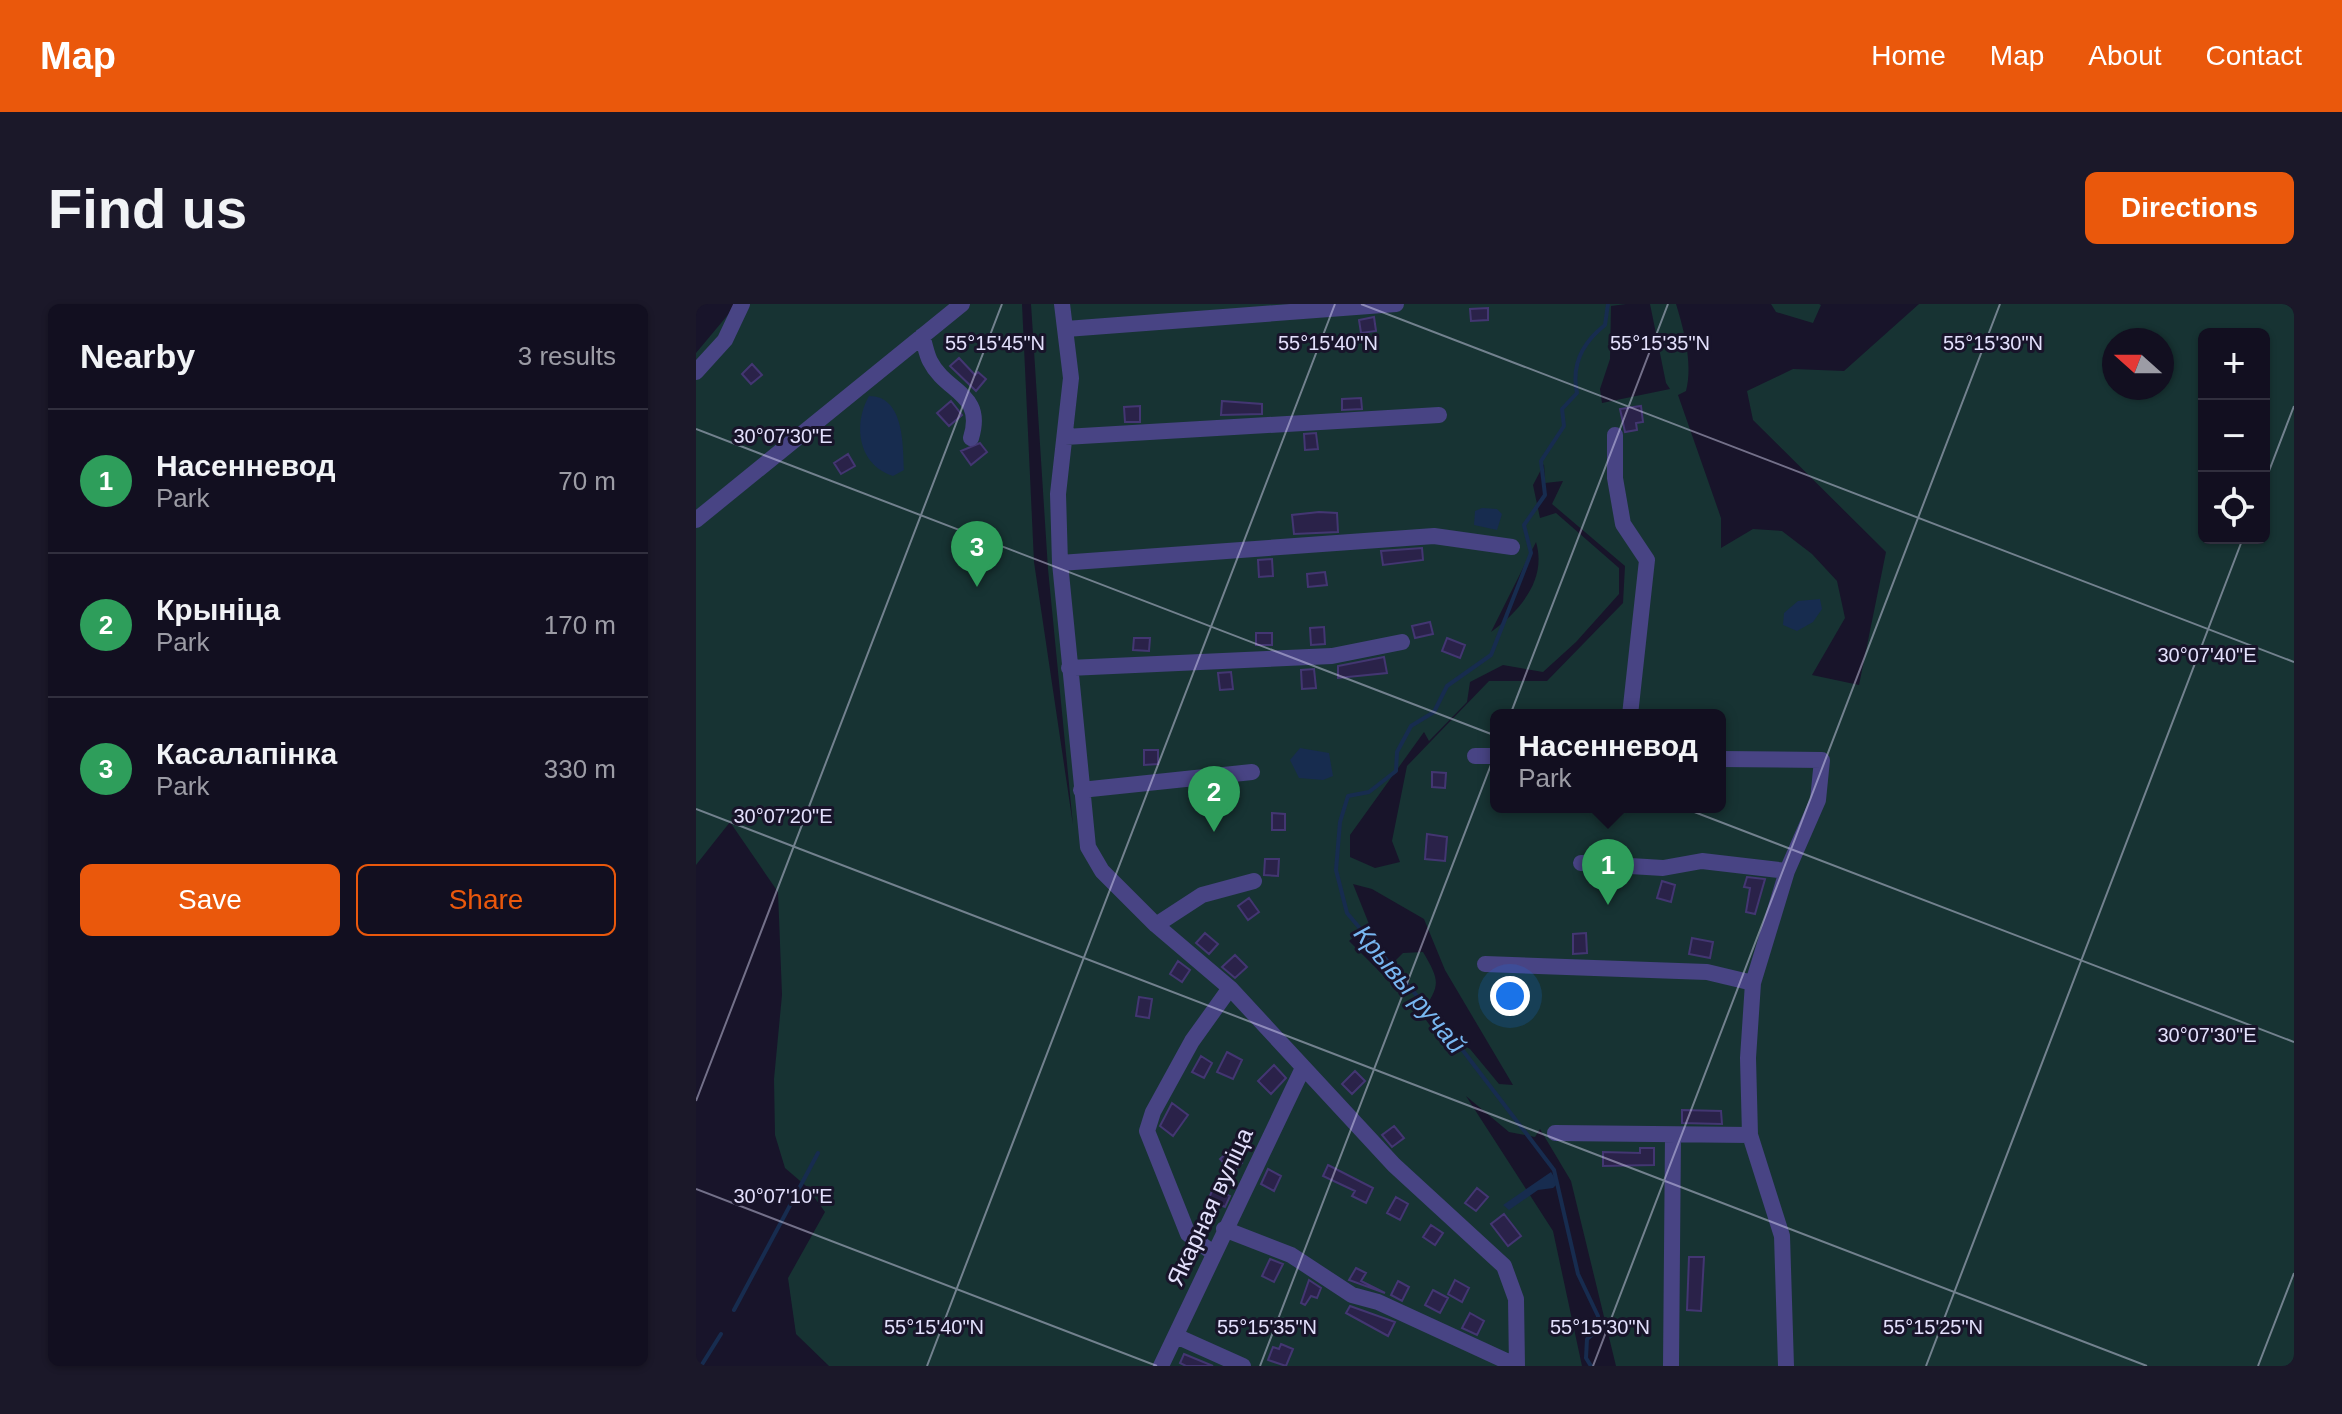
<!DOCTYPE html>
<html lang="en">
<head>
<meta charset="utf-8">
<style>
  :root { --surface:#120f20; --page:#1b1829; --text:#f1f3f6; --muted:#9c9ca5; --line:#312f3e; --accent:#ea580c }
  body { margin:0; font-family:Arial,sans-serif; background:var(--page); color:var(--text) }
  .controls { position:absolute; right:24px; top:24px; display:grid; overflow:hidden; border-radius:12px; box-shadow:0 2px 6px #0004 }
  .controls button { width:72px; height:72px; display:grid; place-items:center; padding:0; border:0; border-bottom:2px solid var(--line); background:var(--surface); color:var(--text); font:40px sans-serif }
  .compass { position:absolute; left:1406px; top:24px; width:72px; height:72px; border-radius:50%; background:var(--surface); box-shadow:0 2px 6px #0004; rotate:291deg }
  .you { position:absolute; left:814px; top:692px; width:28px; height:28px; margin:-20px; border:6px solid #fff; border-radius:50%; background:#1a73e8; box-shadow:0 0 0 12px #1a73e833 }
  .badge { display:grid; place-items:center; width:52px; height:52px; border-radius:50%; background:var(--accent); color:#fff; font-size:26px; font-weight:700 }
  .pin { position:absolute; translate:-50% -66px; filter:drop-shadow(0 2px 4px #0008) }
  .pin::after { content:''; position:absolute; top:42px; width:28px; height:24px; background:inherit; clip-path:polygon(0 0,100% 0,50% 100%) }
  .popup { position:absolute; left:794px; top:405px; width:236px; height:104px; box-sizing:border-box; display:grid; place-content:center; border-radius:12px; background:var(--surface); filter:drop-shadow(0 2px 6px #0005); font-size:26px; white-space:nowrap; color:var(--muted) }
  .popup b { font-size:30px; color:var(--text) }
  .popup::after { content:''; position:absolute; left:50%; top:100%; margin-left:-16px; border:16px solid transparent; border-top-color:var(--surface) }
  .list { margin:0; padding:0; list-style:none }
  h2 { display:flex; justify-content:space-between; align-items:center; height:104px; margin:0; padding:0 32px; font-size:34px }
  h2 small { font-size:26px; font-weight:400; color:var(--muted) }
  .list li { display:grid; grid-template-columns:52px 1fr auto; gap:24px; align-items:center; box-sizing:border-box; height:144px; padding:0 32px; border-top:2px solid var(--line) }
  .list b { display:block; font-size:30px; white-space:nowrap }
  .list p { margin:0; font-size:26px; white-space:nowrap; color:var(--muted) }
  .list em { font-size:26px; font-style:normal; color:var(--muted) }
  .actions { display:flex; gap:16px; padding:24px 32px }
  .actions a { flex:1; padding:18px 0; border:2px solid var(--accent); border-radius:12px; text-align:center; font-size:28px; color:var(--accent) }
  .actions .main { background:var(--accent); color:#fff }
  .icon { flex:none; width:44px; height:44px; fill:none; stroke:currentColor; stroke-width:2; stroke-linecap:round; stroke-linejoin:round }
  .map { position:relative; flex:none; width:1598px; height:1062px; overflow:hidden; border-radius:12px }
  header { display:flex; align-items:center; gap:48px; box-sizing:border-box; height:112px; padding:0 40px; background:var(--accent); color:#fff }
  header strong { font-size:38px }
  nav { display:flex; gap:44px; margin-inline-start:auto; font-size:28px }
  .intro { display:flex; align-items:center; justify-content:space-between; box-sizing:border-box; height:192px; padding:0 48px }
  h1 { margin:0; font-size:56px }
  .button { padding:20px 36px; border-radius:12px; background:var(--accent); color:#fff; font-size:28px; font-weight:700 }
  main { display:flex; gap:48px; padding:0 48px }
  aside { flex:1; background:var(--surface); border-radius:12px; box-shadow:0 2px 6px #0004 }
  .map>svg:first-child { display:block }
  .green { fill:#173333; fill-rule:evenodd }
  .water { fill:#172c4f }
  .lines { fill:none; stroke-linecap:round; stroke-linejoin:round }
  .stream { stroke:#172c4f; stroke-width:4 }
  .building { fill:#2a2249; stroke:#433672; stroke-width:2 }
  .minor { stroke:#484484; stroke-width:16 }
  .ticks { fill:none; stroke:#e3e0fc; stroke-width:2; stroke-opacity:0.45 }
  .labels { text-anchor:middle; stroke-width:6; stroke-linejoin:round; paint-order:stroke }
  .street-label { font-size:24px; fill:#e3e0fc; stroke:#18142a }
  .water-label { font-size:26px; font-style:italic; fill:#78b7f1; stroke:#18142a }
  .ticks-label { font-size:20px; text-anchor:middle; fill:#e3e0fc; stroke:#18142a; stroke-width:6; stroke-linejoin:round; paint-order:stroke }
</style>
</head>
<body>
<header>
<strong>Map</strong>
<nav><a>Home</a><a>Map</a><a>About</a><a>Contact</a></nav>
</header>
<div class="intro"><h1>Find us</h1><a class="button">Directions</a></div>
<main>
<aside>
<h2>Nearby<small>3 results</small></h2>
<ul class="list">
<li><span class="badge" style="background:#2e9e5b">1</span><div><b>Насенневод</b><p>Park</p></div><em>70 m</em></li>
<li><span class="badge" style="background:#2e9e5b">2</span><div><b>Крыніца</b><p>Park</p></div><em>170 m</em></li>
<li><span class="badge" style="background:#2e9e5b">3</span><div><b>Касалапінка</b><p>Park</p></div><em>330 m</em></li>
</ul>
<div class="actions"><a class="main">Save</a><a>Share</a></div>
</aside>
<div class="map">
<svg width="1598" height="1062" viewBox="0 0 1598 1062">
  <rect width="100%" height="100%" fill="#18142a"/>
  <path class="green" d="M 41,0 L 326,0 L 338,258 L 377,521 L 352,265 L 335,0 L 930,0 L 915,2 L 914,55 L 904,85 L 906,99 L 974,85 L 970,79 L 954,0 L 980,0 C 988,26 997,60 990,87 L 982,91 L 1025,214 L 1025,244 L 1057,225 L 1086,227 L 1116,250 L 1141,277 L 1149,314 L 1116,371 L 1163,381 L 1190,248 L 1057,116 L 1051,87 L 1097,65 L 1148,67 L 1223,0 L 1598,0 L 1598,1062 L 920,1062 L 875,877 L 844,825 L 839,833 L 813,828 L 770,792 L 857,927 L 886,1062 L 133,1062 L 100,1030 L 92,974 L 129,908 L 110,882 L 89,864 L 79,831 L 78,775 L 86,691 L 82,588 L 34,518 L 0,561 L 0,49 ZM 1508,30 L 1568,30 L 1568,234 L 1508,234 ZM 1418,36 L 1466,36 L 1466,84 L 1418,84 ZM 848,160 L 849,179 L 867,177 L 856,200 L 929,262 L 927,299 L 851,377 L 793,377 L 711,462 L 696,537 L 704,558 L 679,564 L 654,553 L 654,531 L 728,428 L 733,437 L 771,398 L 774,378 L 807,361 L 847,368 L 880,338 L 923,290 L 923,264 L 860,209 L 844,214 L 837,181 ZM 840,238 C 851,275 825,306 795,328 ZM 800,411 L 1024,411 L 1024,503 L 800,503 ZM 657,580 L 676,585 L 728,615 L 749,666 L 817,781 L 803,780 L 774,745 L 735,723 L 725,709 C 745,681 744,677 727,648 L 707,649 L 686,670 L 653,637 L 673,620 Z
    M 1075,0 L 1123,0 L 1125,1 L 1117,19 L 1080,8 Z"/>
  <path class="water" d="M 173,92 C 208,92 207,140 208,166 L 197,172 C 163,161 156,122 173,92 Z
    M 786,204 L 801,205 L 806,210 L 801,226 L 778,221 L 779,207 Z
    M 1124,295 L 1126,305 L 1117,318 L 1101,327 L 1087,321 L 1088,309 L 1102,297 Z
    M 604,444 L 633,449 L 637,472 L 627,476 L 603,474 L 594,456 Z
    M 855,868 L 862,879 L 857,884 L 842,886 L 813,906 L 807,901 Z"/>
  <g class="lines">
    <path class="stream" d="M 38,1006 L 122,849
      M 5,1062 L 25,1030
      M 895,1062 L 890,1054 L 891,1035 L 901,1027 L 902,1012 L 882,970 L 858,866 L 765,744 L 651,609 L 640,566 L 644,518 L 652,492 L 673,488 L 700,467 L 701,448 L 715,422 L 738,408 L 751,382 L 795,351 L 835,249 L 828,221 L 849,191 L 845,157 L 868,122 L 866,105 L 881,89 C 875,61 886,39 909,21 L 912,0"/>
  </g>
  <path class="building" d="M 792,4 L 792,16 L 775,17 L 774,5 Z
    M 678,13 L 680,27 L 665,29 L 663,16 Z
    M 263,54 L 279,71 L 282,68 L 290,75 L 280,87 L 254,62 Z
    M 56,60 L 66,71 L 55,80 L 46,70 Z
    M 665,94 L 666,105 L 646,106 L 646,95 Z
    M 255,97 L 266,111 L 253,122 L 241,109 Z
    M 526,97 L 566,100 L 566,110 L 525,111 Z
    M 444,102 L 444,118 L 429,118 L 428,103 Z
    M 945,102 L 947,118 L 940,119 L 941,126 L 929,128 L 924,105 Z
    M 620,129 L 622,145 L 609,146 L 608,130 Z
    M 284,139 L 291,148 L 275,161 L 265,147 Z
    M 152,150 L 159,162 L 145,170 L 138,159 Z
    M 623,208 L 641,209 L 642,228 L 598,230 L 596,211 Z
    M 726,244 L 727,256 L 687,261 L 685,247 Z
    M 576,255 L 577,272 L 563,273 L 562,256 Z
    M 629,268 L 631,281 L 612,283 L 611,270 Z
    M 734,318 L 737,330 L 719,334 L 716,322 Z
    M 628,323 L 629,340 L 615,341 L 614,324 Z
    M 560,329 L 576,329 L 576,341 L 560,341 Z
    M 438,334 L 454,334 L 453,347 L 437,346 Z
    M 751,334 L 769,341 L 764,354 L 746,347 Z
    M 688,353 L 691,369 L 642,374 L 642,362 Z
    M 618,365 L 620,384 L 606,385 L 605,366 Z
    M 535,368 L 537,385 L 524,386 L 522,369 Z
    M 448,446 L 462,446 L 462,460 L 448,461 Z
    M 736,468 L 750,469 L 749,484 L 736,483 Z
    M 576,509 L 589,510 L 589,526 L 576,526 Z
    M 731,530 L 751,533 L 749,557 L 729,555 Z
    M 569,555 L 583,555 L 582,572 L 568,571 Z
    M 1051,573 L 1069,575 L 1059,610 L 1050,608 L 1054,584 L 1048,583 Z
    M 966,577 L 979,581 L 975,598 L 961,594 Z
    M 553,594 L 563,608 L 552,616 L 542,602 Z
    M 509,629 L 522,640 L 513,650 L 500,639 Z
    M 890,629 L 891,649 L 877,650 L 877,630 Z
    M 996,634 L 1017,638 L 1014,654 L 993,650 Z
    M 539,651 L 551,663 L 539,674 L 526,663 Z
    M 482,657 L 494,666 L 486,678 L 474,670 Z
    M 443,693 L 456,695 L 453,714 L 440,712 Z
    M 531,748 L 546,756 L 537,775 L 521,768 Z
    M 505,752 L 516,759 L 508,774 L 496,768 Z
    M 578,761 L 590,774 L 575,790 L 562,777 Z
    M 659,767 L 669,777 L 656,790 L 646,780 Z
    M 476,799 L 492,811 L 477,832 L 464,822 Z
    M 986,806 L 1025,807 L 1026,820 L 986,819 Z
    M 698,822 L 708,834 L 696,843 L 686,831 Z
    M 944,844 L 958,844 L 958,861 L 907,862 L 907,848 L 944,849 Z
    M 534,846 L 546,859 L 536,868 L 524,855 Z
    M 632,861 L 677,884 L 670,899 L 656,892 L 659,887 L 627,872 Z
    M 572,865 L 585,872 L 578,887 L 565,880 Z
    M 781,884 L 792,893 L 780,907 L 769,899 Z
    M 517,885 L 534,892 L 529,903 L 512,896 Z
    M 700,893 L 712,900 L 704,916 L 691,909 Z
    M 808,910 L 825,932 L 812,942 L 795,920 Z
    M 735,921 L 747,929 L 739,941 L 727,933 Z
    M 993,953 L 1008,953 L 1005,1007 L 991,1006 Z
    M 574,955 L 587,960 L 578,978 L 566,972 Z
    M 660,964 L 670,969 L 665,977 L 689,989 L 653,976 Z
    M 613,976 L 625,984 L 621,994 L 615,992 L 609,1001 L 605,999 Z
    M 759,976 L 773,984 L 766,998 L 752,990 Z
    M 702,977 L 713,983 L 706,997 L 695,991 Z
    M 737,986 L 752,994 L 744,1009 L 729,1001 Z
    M 654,1002 L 699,1018 L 692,1032 L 650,1009 Z
    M 774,1009 L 788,1017 L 781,1031 L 766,1024 Z
    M 585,1040 L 597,1045 L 590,1062 L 572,1056 L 577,1043 L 583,1045 Z
    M 488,1050 L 517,1062 L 490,1062 L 484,1059 Z"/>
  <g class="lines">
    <path class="minor" d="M 366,0 L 375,74 L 362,190 L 364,259 L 392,543 L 406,567 L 460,621 L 534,684 L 698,861 L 808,962 L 820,995 L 821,1062
      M 370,25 L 700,0
      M 226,32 C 229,40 230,49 234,57 C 250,89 289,89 275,134
      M 0,68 L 29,36 L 46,0
      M 919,131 L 919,174 L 927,220 L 951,256 L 934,411
      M 369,133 L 743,111
      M 0,216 L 266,0
      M 364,259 L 738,232 L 816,243
      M 373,364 L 636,352 L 706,338
      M 779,452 L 800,452
      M 1024,455 L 1126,456 L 1122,496 L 1091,567
      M 385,486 L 556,468
      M 885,559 L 967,564 L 1006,557 L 1091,567 L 1057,679 L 1052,754 L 1054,831
      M 460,621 L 506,591 L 558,577
      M 789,660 L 1011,668 L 1057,679
      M 859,829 L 1054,831 L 1086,932 L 1090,1062
      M 528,925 L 595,951 L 656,991 L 682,998 L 821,1062
      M 517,949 L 492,930 L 451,827 L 457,808 L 496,737 L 534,684
      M 480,1032 L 547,1062
      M 465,1062 L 606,766
      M 975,1062 L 977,831"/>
  </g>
  <path class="ticks" d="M 665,0 L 1598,358M 0,125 L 1598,738M 1568,180 L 1598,102M 0,505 L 1451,1062M 0,797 L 306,0M 0,885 L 461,1062M 231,1062 L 639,0M 564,1062 L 972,0M 897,1062 L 1304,0M 1230,1062 L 1547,234M 1562,1062 L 1598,969"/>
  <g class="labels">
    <g class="street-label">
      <text transform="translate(514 903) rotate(-65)" y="8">Якарная вуліца</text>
    </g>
    <g class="water-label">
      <text transform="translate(714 685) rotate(50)" y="9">Крывы ручай</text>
    </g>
  </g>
  <g class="ticks-label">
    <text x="964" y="46">55°15'35"N</text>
    <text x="1297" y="46">55°15'30"N</text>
    <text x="299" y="46">55°15'45"N</text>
    <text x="632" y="46">55°15'40"N</text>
    <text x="87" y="139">30°07'30"E</text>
    <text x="1511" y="358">30°07'40"E</text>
    <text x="87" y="519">30°07'20"E</text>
    <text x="1511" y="738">30°07'30"E</text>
    <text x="87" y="899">30°07'10"E</text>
    <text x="238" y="1030">55°15'40"N</text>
    <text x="571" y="1030">55°15'35"N</text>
    <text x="904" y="1030">55°15'30"N</text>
    <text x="1237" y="1030">55°15'25"N</text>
  </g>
</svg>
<div class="controls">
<button>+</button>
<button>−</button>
<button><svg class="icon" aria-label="locate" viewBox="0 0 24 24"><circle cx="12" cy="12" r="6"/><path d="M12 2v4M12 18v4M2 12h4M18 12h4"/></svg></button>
</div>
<svg class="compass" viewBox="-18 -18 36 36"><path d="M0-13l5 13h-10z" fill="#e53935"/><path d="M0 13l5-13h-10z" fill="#9c9ca5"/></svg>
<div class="you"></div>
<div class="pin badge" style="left:912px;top:601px;background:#2e9e5b">1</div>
<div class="popup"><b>Насенневод</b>Park</div>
<div class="pin badge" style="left:518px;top:528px;background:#2e9e5b">2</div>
<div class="pin badge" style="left:281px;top:283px;background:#2e9e5b">3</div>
</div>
</main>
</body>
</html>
